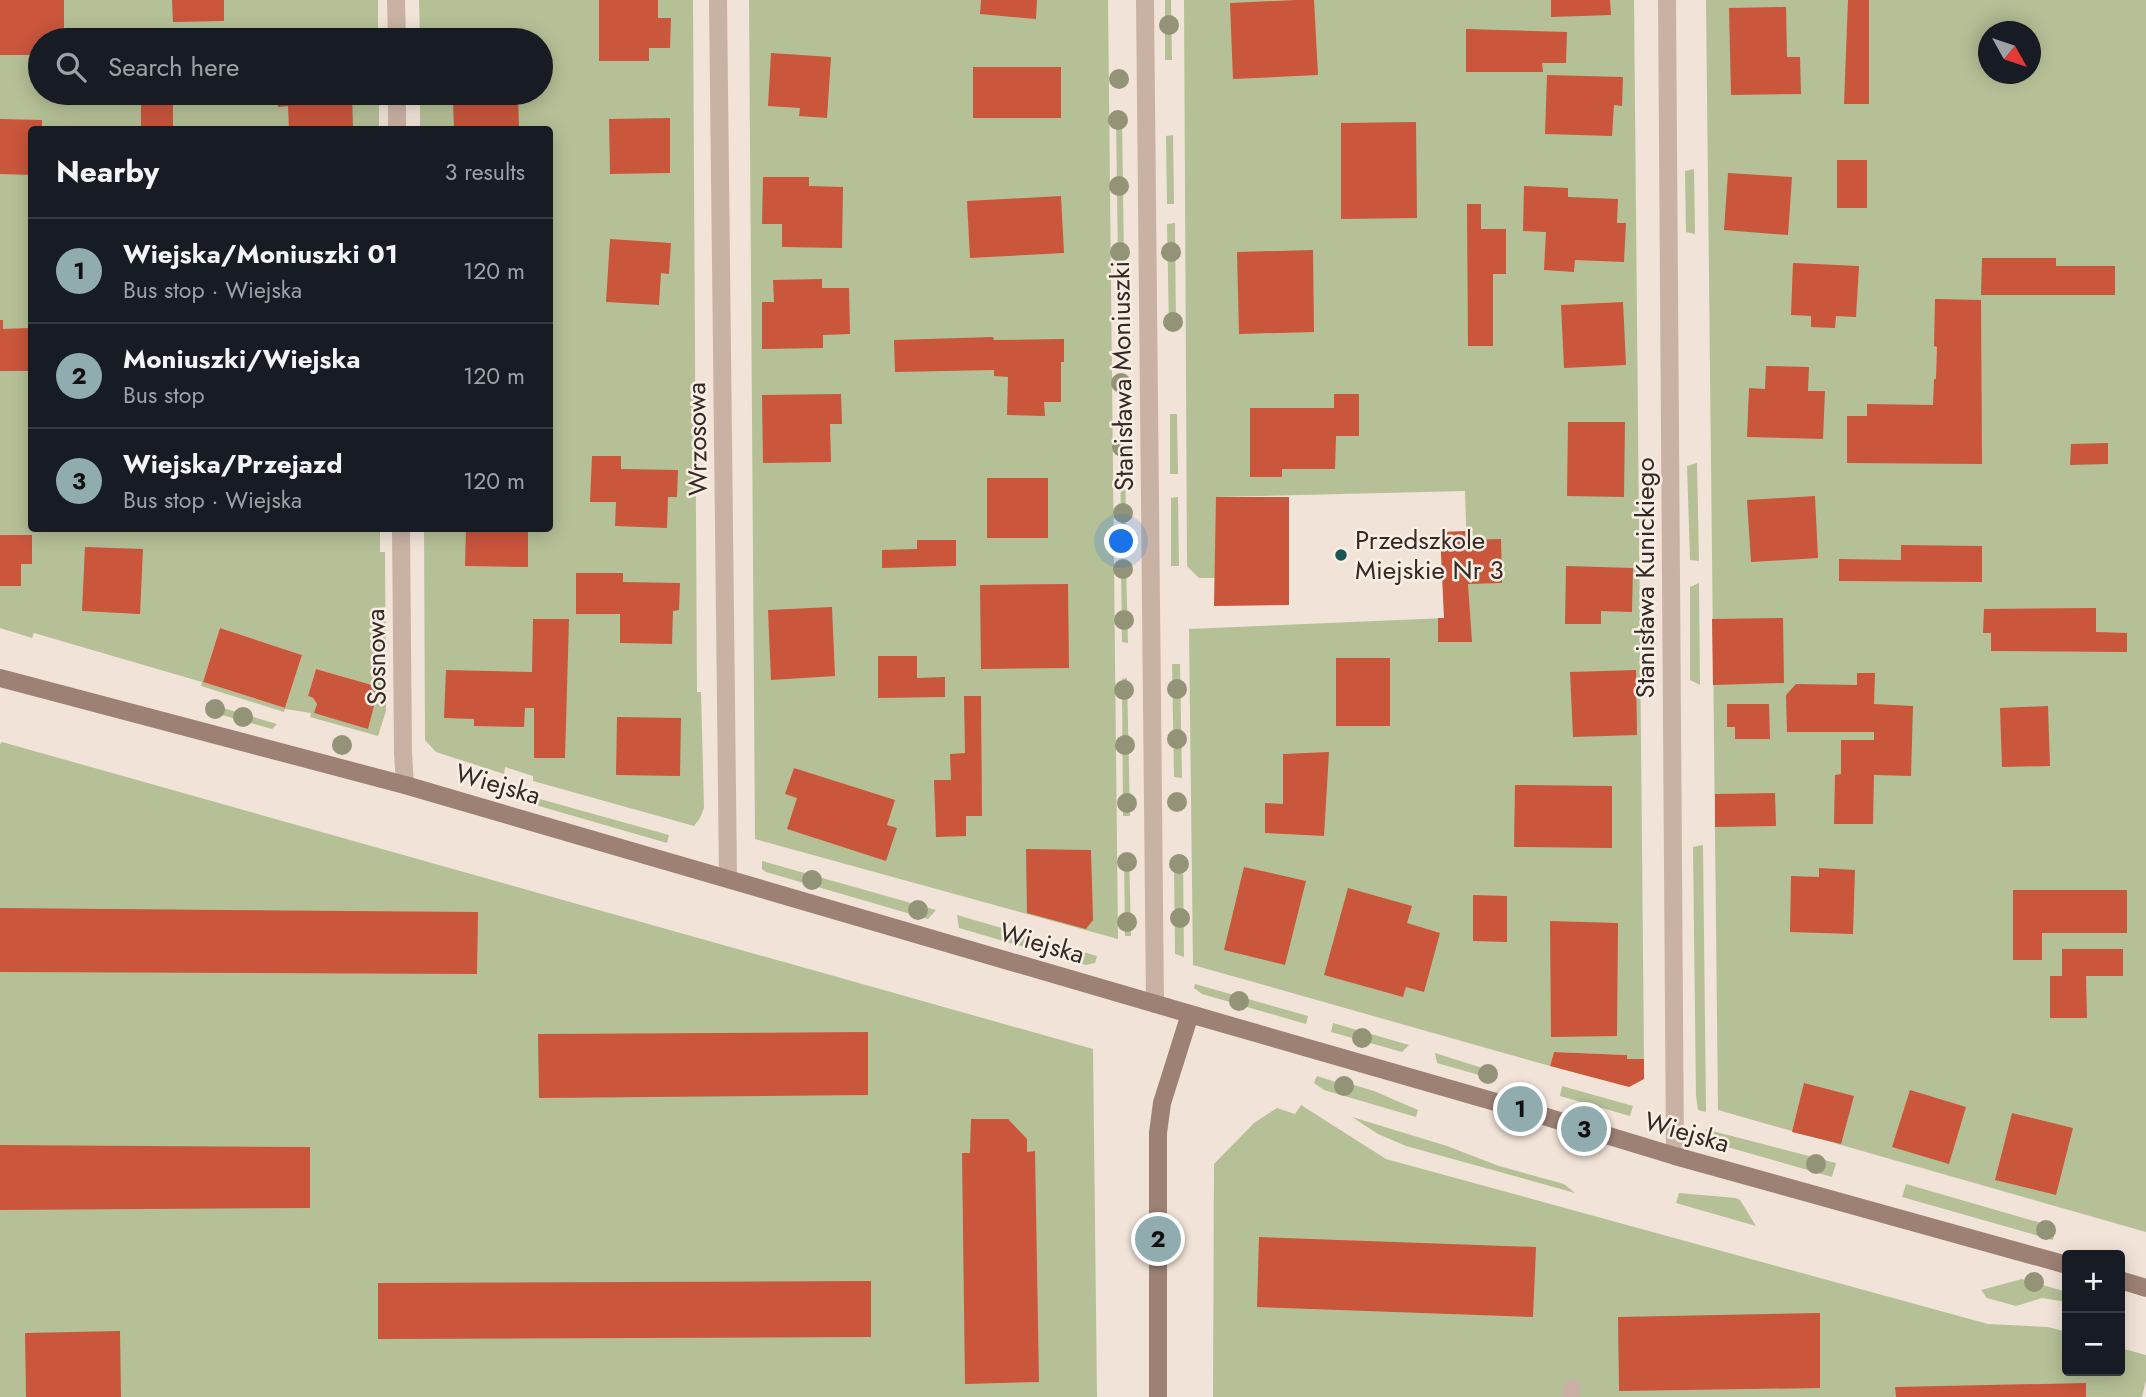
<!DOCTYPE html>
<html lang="en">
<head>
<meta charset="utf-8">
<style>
  :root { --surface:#171b24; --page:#20242c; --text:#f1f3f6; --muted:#9ea1a6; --line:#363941; --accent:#90acae }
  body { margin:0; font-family:Jost,sans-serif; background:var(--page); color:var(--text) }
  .controls { position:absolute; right:21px; bottom:21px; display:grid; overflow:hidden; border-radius:7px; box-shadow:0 4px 18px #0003 }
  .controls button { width:63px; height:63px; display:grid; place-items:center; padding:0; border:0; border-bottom:2px solid var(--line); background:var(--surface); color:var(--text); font:35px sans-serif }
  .compass { position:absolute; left:1978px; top:21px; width:63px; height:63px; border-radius:50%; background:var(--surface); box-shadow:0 4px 18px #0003; rotate:130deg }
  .you { position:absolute; left:1122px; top:542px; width:24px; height:24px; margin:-18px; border:5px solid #fff; border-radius:50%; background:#1a73e8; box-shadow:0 0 0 10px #1a73e833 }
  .badge { display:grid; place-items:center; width:46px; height:46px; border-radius:50%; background:var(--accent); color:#111; font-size:23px; font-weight:700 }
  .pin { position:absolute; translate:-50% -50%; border:4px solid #fff; box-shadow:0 2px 7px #0006 }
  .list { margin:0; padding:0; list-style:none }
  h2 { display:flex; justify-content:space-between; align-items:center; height:91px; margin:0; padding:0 28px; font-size:30px }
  h2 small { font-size:23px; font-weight:400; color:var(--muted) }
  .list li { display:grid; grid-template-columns:46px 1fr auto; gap:21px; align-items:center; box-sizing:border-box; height:105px; padding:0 28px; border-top:2px solid var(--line) }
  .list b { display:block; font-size:26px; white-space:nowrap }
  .list p { margin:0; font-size:23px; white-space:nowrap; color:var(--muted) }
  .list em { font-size:23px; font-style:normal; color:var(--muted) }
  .icon { flex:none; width:38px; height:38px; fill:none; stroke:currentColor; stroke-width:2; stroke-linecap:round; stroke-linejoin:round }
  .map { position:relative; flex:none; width:2146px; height:1397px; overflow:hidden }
  .search { position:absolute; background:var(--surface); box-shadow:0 4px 18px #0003; left:28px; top:28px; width:525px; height:77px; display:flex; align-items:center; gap:18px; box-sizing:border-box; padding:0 24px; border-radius:38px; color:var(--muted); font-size:26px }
  .panel { position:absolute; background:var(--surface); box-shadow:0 4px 18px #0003; left:28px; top:126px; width:525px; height:406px; border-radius:7px }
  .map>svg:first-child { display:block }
  .green { fill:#b5c097; fill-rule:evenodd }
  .building { fill:#ca563c }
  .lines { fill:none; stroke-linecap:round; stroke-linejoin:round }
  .lane { stroke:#c9b2a3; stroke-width:18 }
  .street { stroke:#c9b2a3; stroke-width:18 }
  .secondary { stroke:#9d8174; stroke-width:18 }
  .tree { fill:#939477 }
  .poi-dot { fill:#1a5656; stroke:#f9eee3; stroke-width:2.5 }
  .labels { text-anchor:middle; stroke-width:5; stroke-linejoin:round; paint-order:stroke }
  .street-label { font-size:26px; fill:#342925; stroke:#f9eee3 }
  .poi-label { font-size:26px; fill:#342925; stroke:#f9eee3; text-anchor:start }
</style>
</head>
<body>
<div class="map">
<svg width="2146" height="1397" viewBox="0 0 2146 1397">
  <rect width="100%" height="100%" fill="#f1e3d7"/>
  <path class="green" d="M 0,0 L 378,0 L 378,40 L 40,40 L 40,93 L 379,93 L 379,129 L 32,130 L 32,528 L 380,529 L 380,552 L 385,552 L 386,711 L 378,736 L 310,717 L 311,713 L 285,709 L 284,712 L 201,686 L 202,682 L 34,633 L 32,638 L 0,628 ZM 220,628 L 302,655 L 285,708 L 203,682 ZM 316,669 L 379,687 L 368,728 L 315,713 L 317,704 L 313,698 L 308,696 Z
    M 419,0 L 693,0 L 697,692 L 701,692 L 704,808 L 700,818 L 694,826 L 533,781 L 533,776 L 505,767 L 504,774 L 436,752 L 425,740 L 424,529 L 550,528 L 550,130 L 420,129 L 420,93 L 541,93 L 541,40 L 420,40 Z
    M 749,0 L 1108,0 L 1118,939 L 755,839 Z
    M 1165,0 L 1171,0 L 1172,60 L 1165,60 Z
    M 1184,0 L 1634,0 L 1644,1059 L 1627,1059 L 1627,1055 L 1554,1052 L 1550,1066 L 1193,965 L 1189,629 L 1469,617 L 1465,491 L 1217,497 L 1215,578 L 1199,578 L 1187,566 Z
    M 1706,0 L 2146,0 L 2146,1232 L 1718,1110 ZM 1988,32 L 2030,32 L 2030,74 L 1988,74 Z
    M 1122,115 L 1124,262 L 1118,263 L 1116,116 Z
    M 1173,135 L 1174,204 L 1167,204 L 1166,136 Z
    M 1694,169 L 1695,234 L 1686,232 L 1685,171 Z
    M 1175,223 L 1176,329 L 1169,329 L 1167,224 Z
    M 1170,414 L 1177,414 L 1178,474 L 1170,474 Z
    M 1120,435 L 1125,435 L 1126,537 L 1121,537 Z
    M 1697,463 L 1699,561 L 1690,560 L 1687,466 Z
    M 1178,497 L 1179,566 L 1171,566 L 1171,498 Z
    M 1121,563 L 1126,563 L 1128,643 L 1122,642 Z
    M 1699,583 L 1700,685 L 1690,680 L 1690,587 Z
    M 1172,664 L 1180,664 L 1182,778 L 1174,777 Z
    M 1127,678 L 1130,816 L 1123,816 L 1122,679 Z
    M 206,703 L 277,724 L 272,729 L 207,711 Z
    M 2,742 L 1093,1049 L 1097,1397 L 0,1397 L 0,744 Z
    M 529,796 L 669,835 L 667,843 L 532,804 Z
    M 1703,845 L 1706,1112 L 1698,1110 L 1696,1096 L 1693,847 Z
    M 1124,854 L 1129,854 L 1131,936 L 1125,936 Z
    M 1183,859 L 1184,957 L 1175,954 L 1174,860 Z
    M 762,861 L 936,910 L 928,919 L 766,872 L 762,869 Z
    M 957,915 L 1097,956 L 1095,963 L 1086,965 L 959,928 Z
    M 1195,984 L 1308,1016 L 1306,1024 L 1202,994 L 1194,988 Z
    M 1333,1023 L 1409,1045 L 1402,1052 L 1331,1032 Z
    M 1435,1053 L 1495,1072 L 1493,1079 L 1437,1063 Z
    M 1317,1076 L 1339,1083 L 1341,1081 L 1374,1091 L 1418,1110 L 1416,1117 L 1324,1090 L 1314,1083 Z
    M 1562,1086 L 1633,1106 L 1630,1116 L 1560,1096 Z
    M 1301,1105 L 1386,1159 L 1988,1324 L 2048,1327 L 2067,1332 L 2067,1371 L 2120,1371 L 2120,1348 L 2146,1355 L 2146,1380 L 2142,1397 L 1213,1397 L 1214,1164 L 1254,1123 L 1277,1108 L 1295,1114 Z
    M 1352,1117 L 1447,1146 L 1499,1166 L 1564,1184 L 1575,1193 L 1406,1146 L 1378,1134 Z
    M 1705,1129 L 1836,1163 L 1832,1177 L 1717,1144 Z
    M 1906,1184 L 2055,1227 L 2053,1240 L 1902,1197 Z
    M 1679,1193 L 1736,1198 L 1740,1200 L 1756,1226 L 1676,1203 Z
    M 2022,1279 L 2067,1292 L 2067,1302 L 2042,1298 L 2016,1306 L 1987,1298 L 1981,1290 Z"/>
  <path class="building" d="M 0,0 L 64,0 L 64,40 L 40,40 L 40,55 L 0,55 Z
    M 172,0 L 224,0 L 224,21 L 173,22 Z
    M 599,0 L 658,0 L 658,18 L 671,18 L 670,48 L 649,48 L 649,61 L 599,61 Z
    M 981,0 L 1037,0 L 1036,19 L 980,14 Z
    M 1297,0 L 1314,0 L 1318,75 L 1233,79 L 1230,3 Z
    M 1551,0 L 1610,0 L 1611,15 L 1551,17 Z
    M 1848,0 L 1869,0 L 1869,104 L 1844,104 Z
    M 1786,7 L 1787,57 L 1800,57 L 1801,94 L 1731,95 L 1729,8 Z
    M 516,29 L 516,40 L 449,40 L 449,31 Z
    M 1466,29 L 1567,32 L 1566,63 L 1542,63 L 1543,72 L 1466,72 Z
    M 349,33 L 350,40 L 286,40 L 286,35 Z
    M 771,53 L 831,57 L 827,118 L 799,116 L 800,108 L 768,106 Z
    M 973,67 L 1061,67 L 1061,118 L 973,118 Z
    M 1547,75 L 1623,77 L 1622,106 L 1614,105 L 1612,136 L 1545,134 Z
    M 141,93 L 173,93 L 173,130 L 141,130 Z
    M 277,93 L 352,93 L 353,128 L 289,130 L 288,106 L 278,107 Z
    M 444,93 L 518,93 L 519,128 L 454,130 L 453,100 L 444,100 Z
    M 670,118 L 670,173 L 610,174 L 609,119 Z
    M 0,119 L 42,120 L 42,130 L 32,130 L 32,175 L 0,174 Z
    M 1416,122 L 1417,218 L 1341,219 L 1341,123 Z
    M 1837,160 L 1867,160 L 1867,208 L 1837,208 Z
    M 1728,173 L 1792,177 L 1788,235 L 1724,230 Z
    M 763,177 L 809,177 L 809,186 L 843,187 L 842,248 L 782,247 L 782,224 L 762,224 Z
    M 1524,186 L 1568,188 L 1568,197 L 1618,199 L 1617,223 L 1626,223 L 1624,262 L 1575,260 L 1574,272 L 1544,270 L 1546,232 L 1523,231 Z
    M 1061,196 L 1064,253 L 970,258 L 967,201 Z
    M 1467,204 L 1481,204 L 1481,229 L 1506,229 L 1506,274 L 1493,274 L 1493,346 L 1468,346 Z
    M 610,239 L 671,243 L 669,274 L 661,273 L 659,305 L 606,302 Z
    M 1313,250 L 1314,332 L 1239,334 L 1237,252 Z
    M 1982,258 L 2056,258 L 2056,266 L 2115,266 L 2115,295 L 1981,295 Z
    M 1793,263 L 1859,266 L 1856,317 L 1836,316 L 1835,328 L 1811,327 L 1811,316 L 1791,315 Z
    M 822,279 L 822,288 L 849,288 L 850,334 L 823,335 L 823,348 L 762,349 L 762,302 L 774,302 L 773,280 Z
    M 1935,299 L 1981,300 L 1982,464 L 1847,463 L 1847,416 L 1867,416 L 1867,404 L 1933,405 L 1934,379 L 1936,379 L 1937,347 L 1934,346 Z
    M 1623,302 L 1626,365 L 1564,368 L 1561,305 Z
    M 0,320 L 3,320 L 3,329 L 29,328 L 30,371 L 0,371 Z
    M 993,337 L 994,340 L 1064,339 L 1064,362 L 1061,362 L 1061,402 L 1044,402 L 1045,416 L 1007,415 L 1008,377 L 994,376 L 994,370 L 895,372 L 894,340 Z
    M 1766,366 L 1809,367 L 1808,391 L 1825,391 L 1823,439 L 1747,437 L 1749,388 L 1765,389 Z
    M 841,394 L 842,424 L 830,424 L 831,462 L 763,463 L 762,395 Z
    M 1334,394 L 1359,394 L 1359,436 L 1336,436 L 1335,469 L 1282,469 L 1282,477 L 1250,477 L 1250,408 L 1334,408 Z
    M 1568,422 L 1625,422 L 1624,497 L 1567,496 Z
    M 2108,443 L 2108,464 L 2070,465 L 2071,444 Z
    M 592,456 L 621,456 L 621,469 L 678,470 L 677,497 L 668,497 L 667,528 L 615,526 L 616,502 L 590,502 Z
    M 987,478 L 1048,478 L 1048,538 L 987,538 Z
    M 1815,496 L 1818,558 L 1751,562 L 1747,500 Z
    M 1216,497 L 1289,497 L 1289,605 L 1214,606 Z
    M 466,528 L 528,528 L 528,567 L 465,566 Z
    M 1466,531 L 1466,540 L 1501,539 L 1502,583 L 1468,584 L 1472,642 L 1438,642 L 1438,618 L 1444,618 L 1440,532 Z
    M 0,535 L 32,535 L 32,564 L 21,564 L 21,586 L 0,586 Z
    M 917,540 L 956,540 L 956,566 L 882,568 L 882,550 L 917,549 Z
    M 1901,545 L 1982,546 L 1982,582 L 1839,581 L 1839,559 L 1901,560 Z
    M 85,547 L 143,549 L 140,614 L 82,611 Z
    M 1566,566 L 1633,568 L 1632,612 L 1601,611 L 1601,624 L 1565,624 Z
    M 576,573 L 623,573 L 623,582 L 680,583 L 679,610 L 673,611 L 672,644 L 620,643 L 620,614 L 576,614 Z
    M 1068,584 L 1069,668 L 981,669 L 980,585 Z
    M 832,607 L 835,676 L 771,680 L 768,610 Z
    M 2096,608 L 2096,632 L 2127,633 L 2127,652 L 1991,651 L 1991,633 L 1983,633 L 1984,609 Z
    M 1783,618 L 1784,683 L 1713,685 L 1712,619 Z
    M 533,619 L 569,619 L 565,758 L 534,758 L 534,708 L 525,708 L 524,727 L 474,726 L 474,719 L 444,718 L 446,670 L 532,672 Z
    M 220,628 L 302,655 L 285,708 L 203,682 Z
    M 878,656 L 917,656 L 917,678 L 945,677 L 945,697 L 878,698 Z
    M 1336,658 L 1390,658 L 1390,726 L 1336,726 Z
    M 316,669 L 379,687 L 368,729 L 314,713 L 317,704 L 313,698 L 308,696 Z
    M 1636,670 L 1637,735 L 1573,737 L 1570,672 Z
    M 1857,673 L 1875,673 L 1874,704 L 1913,706 L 1911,776 L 1874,775 L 1873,824 L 1834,824 L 1835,775 L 1841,774 L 1841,740 L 1874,740 L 1874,732 L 1787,732 L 1786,695 L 1796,684 L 1857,685 Z
    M 964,696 L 981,696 L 982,816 L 966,816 L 966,836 L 936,837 L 934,780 L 951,780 L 950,754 L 965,753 Z
    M 1727,704 L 1769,704 L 1770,739 L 1735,739 L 1735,727 L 1727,727 Z
    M 2048,706 L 2050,766 L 2002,767 L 2000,708 Z
    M 617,717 L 681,718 L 680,776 L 616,775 Z
    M 1329,752 L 1324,836 L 1265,833 L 1265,803 L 1283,804 L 1283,754 Z
    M 794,768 L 895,800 L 887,825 L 897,828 L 886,861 L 787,829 L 797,798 L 785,794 Z
    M 1515,785 L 1612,786 L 1612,848 L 1514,847 Z
    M 1775,793 L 1776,826 L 1715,827 L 1715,794 Z
    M 1026,849 L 1091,850 L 1093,920 L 1086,929 L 1027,913 Z
    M 1244,867 L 1306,881 L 1285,965 L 1224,950 Z
    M 1819,868 L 1855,870 L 1853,934 L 1790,932 L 1791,876 L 1819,877 Z
    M 1348,888 L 1412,906 L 1407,923 L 1440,933 L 1424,992 L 1406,987 L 1403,997 L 1324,975 Z
    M 2013,890 L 2127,890 L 2127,933 L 2042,933 L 2042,960 L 2013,960 Z
    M 1473,895 L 1507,896 L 1507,942 L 1473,941 Z
    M 0,908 L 478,912 L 477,974 L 0,972 Z
    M 1550,921 L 1618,923 L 1617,1036 L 1551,1037 Z
    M 2062,949 L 2123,949 L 2123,976 L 2086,976 L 2087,1018 L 2050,1018 L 2050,976 L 2062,976 Z
    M 868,1032 L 868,1095 L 539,1098 L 538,1034 Z
    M 1554,1052 L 1627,1055 L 1627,1059 L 1644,1059 L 1644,1079 L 1629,1087 L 1550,1066 Z
    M 1804,1083 L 1854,1096 L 1841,1144 L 1792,1132 Z
    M 1910,1090 L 1966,1107 L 1949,1164 L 1892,1147 Z
    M 2012,1113 L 2073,1128 L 2056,1195 L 1995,1180 Z
    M 971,1119 L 1008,1119 L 1027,1139 L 1027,1152 L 1035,1151 L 1039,1382 L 965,1384 L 962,1153 L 970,1153 Z
    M 0,1145 L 310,1147 L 310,1208 L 0,1210 Z
    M 1259,1237 L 1536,1247 L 1533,1317 L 1257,1307 Z
    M 871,1281 L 871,1337 L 378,1339 L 378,1283 Z
    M 1820,1313 L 1820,1388 L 1619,1391 L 1618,1317 Z
    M 120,1331 L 121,1397 L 26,1397 L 25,1333 Z
    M 2086,1383 L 2086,1397 L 1896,1397 L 1895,1387 Z"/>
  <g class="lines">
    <path class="lane" d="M 1571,1397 L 1572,1388"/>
    <path class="street" d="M 396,0 L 397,40
      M 718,0 L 728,878
      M 1145,0 L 1155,1004
      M 1667,0 L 1675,1156
      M 397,93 L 397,130
      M 401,528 L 403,753 L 405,785"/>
    <path class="secondary" d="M 0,678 L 405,785 L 1190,1014 L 1520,1109 L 1675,1156 L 2067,1265
      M 2120,1280 L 2146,1288
      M 1158,1397 L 1158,1133 L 1162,1103 L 1190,1014"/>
  </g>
  <g class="tree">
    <circle cx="1169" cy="25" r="10"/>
    <circle cx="1119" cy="79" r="10"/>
    <circle cx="1118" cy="120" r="10"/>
    <circle cx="1119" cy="186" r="10"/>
    <circle cx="1120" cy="252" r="10"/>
    <circle cx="1171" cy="252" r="10"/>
    <circle cx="1173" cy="322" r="10"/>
    <circle cx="1121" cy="383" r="10"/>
    <circle cx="1122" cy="447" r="10"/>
    <circle cx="1123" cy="513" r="10"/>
    <circle cx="1123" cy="569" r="10"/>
    <circle cx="1124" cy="620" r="10"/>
    <circle cx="1177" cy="689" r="10"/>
    <circle cx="1124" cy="690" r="10"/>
    <circle cx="215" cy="709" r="10"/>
    <circle cx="243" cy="717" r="10"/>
    <circle cx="1177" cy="739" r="10"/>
    <circle cx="342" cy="745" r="10"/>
    <circle cx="1125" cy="745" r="10"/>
    <circle cx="1177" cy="802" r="10"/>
    <circle cx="1127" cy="803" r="10"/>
    <circle cx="1127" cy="862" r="10"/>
    <circle cx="1179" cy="864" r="10"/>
    <circle cx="812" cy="880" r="10"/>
    <circle cx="918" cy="910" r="10"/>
    <circle cx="1180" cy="918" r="10"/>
    <circle cx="1127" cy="922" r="10"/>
    <circle cx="1239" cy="1001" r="10"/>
    <circle cx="1362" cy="1038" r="10"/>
    <circle cx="1488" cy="1074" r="10"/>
    <circle cx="1344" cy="1086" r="10"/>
    <circle cx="1816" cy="1164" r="10"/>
    <circle cx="2046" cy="1230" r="10"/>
    <circle cx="2034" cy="1282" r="10"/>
  </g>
  <circle class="poi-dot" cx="1341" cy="555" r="7"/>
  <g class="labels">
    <g class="street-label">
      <text transform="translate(1122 376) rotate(-91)" y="9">Stanisława Moniuszki</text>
      <text transform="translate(697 439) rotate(-91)" y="9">Wrzosowa</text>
      <text transform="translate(1645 578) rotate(-90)" y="9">Stanisława Kunickiego</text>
      <text transform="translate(376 657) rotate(-91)" y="9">Sosnowa</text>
      <text transform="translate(498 784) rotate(16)" y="9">Wiejska</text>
      <text transform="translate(1042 943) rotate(16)" y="9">Wiejska</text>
      <text transform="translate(1687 1132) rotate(16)" y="9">Wiejska</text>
    </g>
    <g class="poi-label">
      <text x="1355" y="549">Przedszkole<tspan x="1355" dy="30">Miejskie Nr 3</tspan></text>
    </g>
  </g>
</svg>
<div class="controls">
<button>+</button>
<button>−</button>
</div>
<svg class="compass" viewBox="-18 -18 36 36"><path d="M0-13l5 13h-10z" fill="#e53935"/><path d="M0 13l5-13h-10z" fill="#9ea1a6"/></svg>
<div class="you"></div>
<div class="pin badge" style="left:1520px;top:1109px">1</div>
<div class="pin badge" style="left:1158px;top:1239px">2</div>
<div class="pin badge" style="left:1584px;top:1129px">3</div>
<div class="search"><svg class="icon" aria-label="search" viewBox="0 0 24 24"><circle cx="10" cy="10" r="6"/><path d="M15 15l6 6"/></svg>Search here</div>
<section class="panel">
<h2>Nearby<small>3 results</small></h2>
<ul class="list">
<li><span class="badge">1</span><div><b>Wiejska/Moniuszki 01</b><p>Bus stop · Wiejska</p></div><em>120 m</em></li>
<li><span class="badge">2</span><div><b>Moniuszki/Wiejska</b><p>Bus stop</p></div><em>120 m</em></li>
<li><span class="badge">3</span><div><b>Wiejska/Przejazd</b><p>Bus stop · Wiejska</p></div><em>120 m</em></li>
</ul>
</section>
</div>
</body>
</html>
